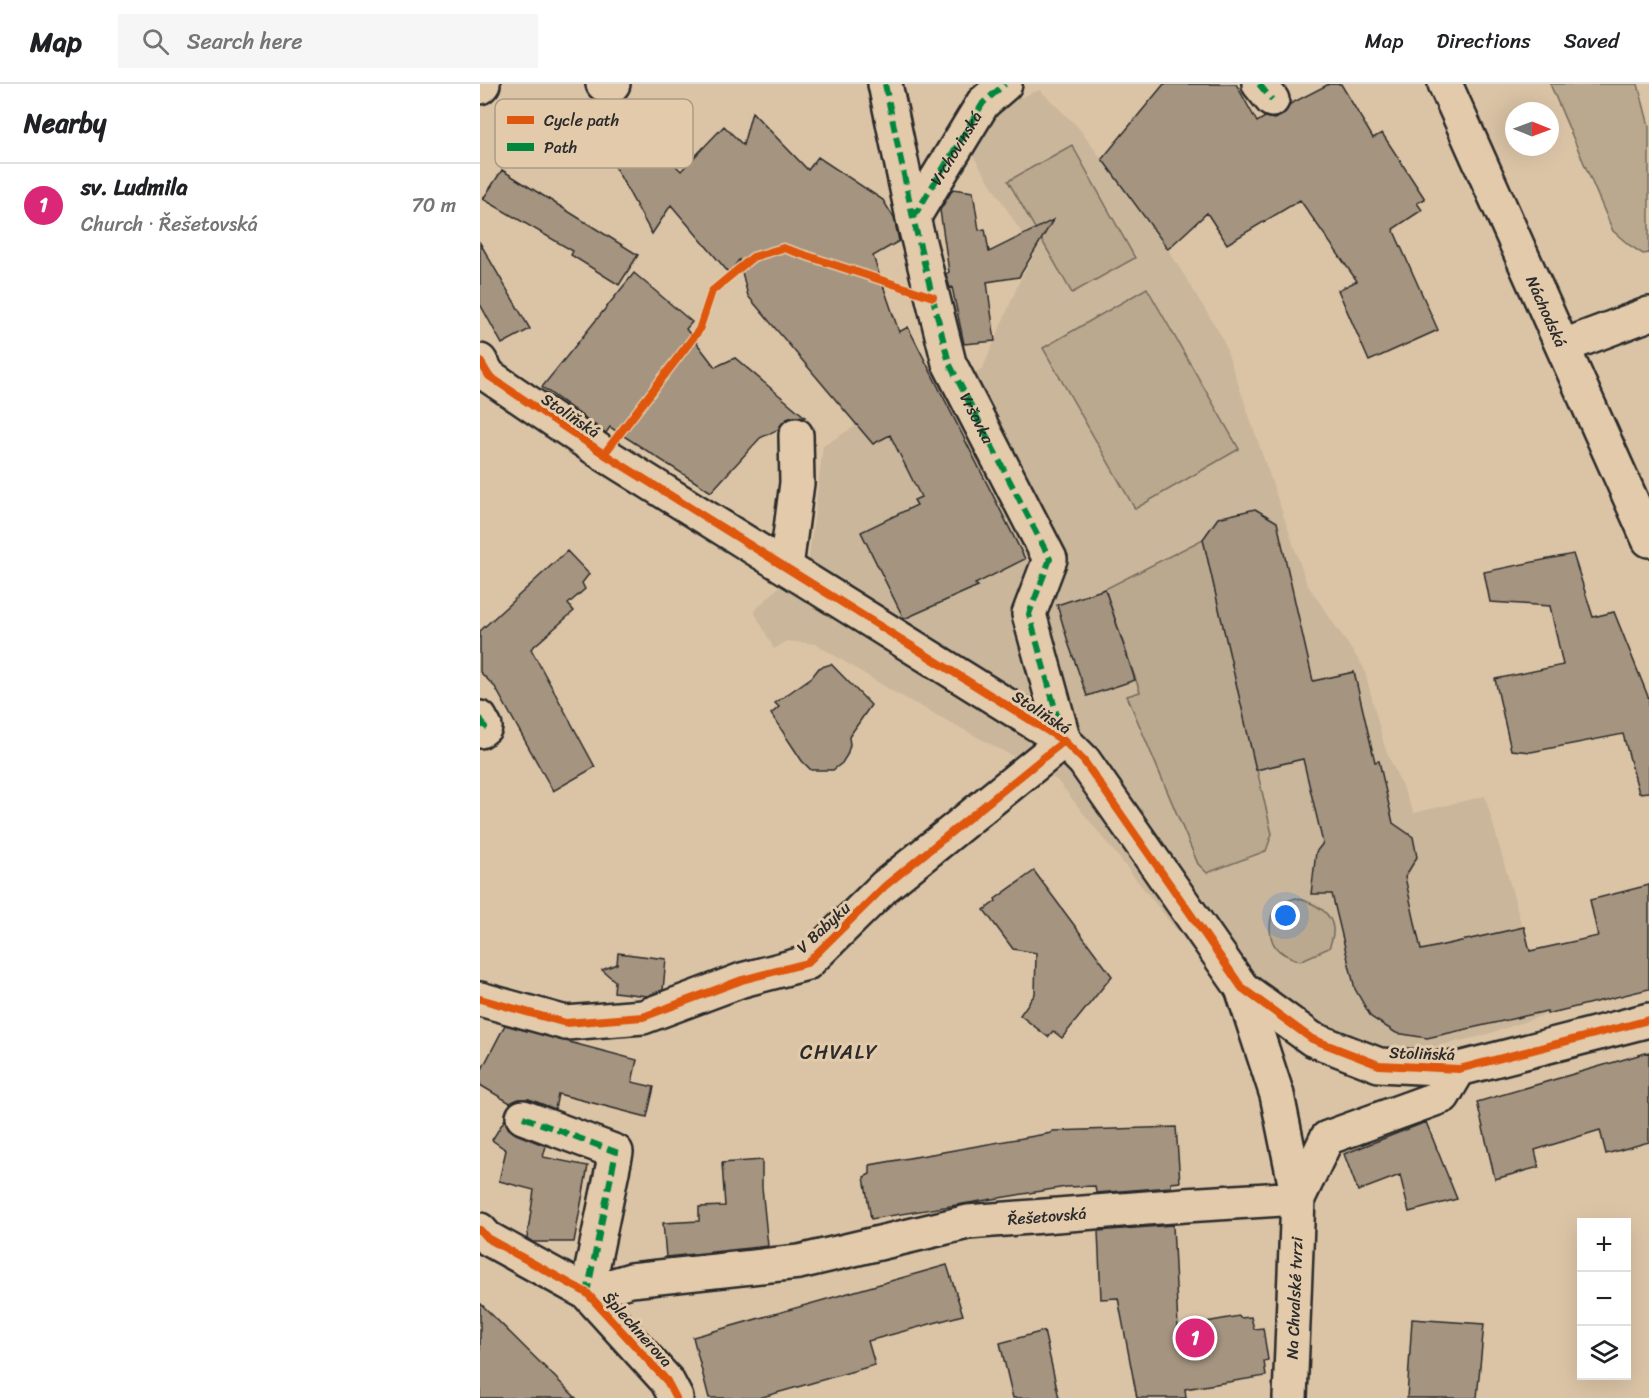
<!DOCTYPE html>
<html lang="en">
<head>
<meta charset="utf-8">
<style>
  :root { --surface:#fff; --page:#f6f6f6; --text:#202124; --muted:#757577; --line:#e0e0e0; --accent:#db2777 }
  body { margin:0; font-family:Sriracha,sans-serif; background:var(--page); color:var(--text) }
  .controls { position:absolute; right:18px; bottom:18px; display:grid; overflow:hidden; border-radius:0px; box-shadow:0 6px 24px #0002 }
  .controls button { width:54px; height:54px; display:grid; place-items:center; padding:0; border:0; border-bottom:2px solid var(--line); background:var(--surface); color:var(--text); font:30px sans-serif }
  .compass { position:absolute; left:1025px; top:18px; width:54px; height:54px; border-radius:50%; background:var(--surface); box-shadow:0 6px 24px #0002; rotate:91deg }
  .you { position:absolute; left:806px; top:832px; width:21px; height:21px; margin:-15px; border:4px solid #fff; border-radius:50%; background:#1a73e8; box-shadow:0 0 0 9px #1a73e833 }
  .badge { display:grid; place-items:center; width:39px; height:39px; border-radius:50%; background:var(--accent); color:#fff; font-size:20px; font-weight:700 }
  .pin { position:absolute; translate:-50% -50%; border:3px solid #fff; box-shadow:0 2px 6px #0006 }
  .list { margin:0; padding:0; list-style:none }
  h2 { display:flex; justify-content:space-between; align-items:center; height:78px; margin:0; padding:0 24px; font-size:26px }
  h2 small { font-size:20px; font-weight:400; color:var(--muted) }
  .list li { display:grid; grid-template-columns:39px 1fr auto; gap:18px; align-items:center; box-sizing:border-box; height:84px; padding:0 24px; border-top:2px solid var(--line) }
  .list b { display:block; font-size:22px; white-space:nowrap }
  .list p { margin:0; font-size:20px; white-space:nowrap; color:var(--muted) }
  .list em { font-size:20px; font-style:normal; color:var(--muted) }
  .icon { flex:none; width:33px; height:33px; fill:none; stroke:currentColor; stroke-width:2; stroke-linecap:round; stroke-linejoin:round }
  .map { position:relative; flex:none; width:1169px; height:1314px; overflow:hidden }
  header { display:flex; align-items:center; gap:36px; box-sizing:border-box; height:84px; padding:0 30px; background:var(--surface); border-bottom:2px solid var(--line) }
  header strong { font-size:28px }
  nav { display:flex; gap:33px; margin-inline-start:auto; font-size:21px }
  .search { width:420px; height:54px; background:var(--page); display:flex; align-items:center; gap:15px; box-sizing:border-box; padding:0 21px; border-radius:0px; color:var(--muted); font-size:22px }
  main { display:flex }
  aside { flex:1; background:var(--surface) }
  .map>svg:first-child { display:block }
  .built { fill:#cab69b }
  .green { fill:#baa88f; stroke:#726a5d; stroke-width:1.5 }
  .building { fill:#a49480; stroke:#2b2b2b; stroke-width:1.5 }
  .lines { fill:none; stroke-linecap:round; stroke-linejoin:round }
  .minor-casing { stroke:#2b2b2b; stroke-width:38 }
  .major-casing { stroke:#2b2b2b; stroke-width:38 }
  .minor { stroke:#e2caab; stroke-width:33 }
  .major { stroke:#e2caab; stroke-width:33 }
  .quiet { stroke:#00873e; stroke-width:6; stroke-dasharray:12 6; stroke-linecap:butt }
  .cycleway-casing { stroke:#e2caab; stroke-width:11 }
  .cycleway { stroke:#df570e; stroke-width:8 }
  .labels { text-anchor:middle; stroke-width:6; stroke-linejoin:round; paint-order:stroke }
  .street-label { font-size:16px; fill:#2b2b2b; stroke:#e2caab }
  .quarter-label { font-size:20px; letter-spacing:1.5px; fill:#2b2b2b; stroke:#e2caab }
  .key { fill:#e2caab; stroke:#ab9a85; stroke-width:1.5 }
  .key-label { font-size:16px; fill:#2b2b2b }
</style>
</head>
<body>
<header>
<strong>Map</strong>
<div class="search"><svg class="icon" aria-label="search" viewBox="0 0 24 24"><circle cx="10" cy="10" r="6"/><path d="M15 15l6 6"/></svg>Search here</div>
<nav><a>Map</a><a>Directions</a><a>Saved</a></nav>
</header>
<main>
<aside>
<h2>Nearby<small></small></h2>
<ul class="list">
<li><span class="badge">1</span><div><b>sv. Ludmila</b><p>Church · Řešetovská</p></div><em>70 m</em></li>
</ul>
</aside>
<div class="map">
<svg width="1169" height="1314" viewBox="0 0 1169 1314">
  <rect width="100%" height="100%" fill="#dbc4a6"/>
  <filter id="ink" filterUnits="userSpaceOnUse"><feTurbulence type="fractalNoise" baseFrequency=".0167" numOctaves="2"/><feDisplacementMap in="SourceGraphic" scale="12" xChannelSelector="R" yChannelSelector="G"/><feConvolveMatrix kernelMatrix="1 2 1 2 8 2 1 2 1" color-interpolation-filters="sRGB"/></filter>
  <g filter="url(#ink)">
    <path class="built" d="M 560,6 L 598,43 L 688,165 L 742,253 L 827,500 L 884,584 L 905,664 L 934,729 L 1005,712 L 1067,930 L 1002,952 L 938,966 L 895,964 L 810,928 L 757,874 L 717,872 L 577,696 L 412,607 L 336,560 L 307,557 L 294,565 L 274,527 L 329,474 L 343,362 L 374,343 L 357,236 L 409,217 L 420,247 L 428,243 L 463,304 L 503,284 L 540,196 L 555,170 L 486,61 L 508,25 Z"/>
    <path class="green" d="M 1070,0 L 1158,0 L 1169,42 L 1169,169 L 1163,170 L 1149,161 L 1133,147 Z
      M 592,61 L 655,174 L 592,209 L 528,97 Z
      M 667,204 L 759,365 L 655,425 L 563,264 Z
      M 723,455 L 792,750 L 786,767 L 727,789 L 718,780 L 647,612 L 660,608 L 625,505 Z
      M 816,814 C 831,818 851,826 853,844 C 854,850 851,859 849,864 L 820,877 C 812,874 800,870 795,862 C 788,852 788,830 798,821 C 802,818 811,816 816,814 Z"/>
    <path class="building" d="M 684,0 L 756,0 L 777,38 L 785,33 L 794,35 L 803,31 L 810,20 L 849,0 L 861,0 L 893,54 L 902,49 L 945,115 L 937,119 L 942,126 L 913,145 L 958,246 L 889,277 L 858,206 L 877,197 L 820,116 L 747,160 L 727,129 L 688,165 L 622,75 Z
      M 141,26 L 201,87 L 244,42 L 263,61 L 272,28 L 328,86 L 338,73 L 403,116 L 414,134 L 419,157 L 393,172 L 419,248 L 428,243 L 545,475 L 495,500 L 498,502 L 424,535 L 381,448 L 437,421 L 434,416 L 441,413 L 410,351 L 393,360 L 268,212 L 259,176 L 249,189 L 191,121 L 172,150 L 118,52 Z
      M 22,86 L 158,171 L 139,201 L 91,171 L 93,167 L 3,115 Z
      M 473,105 L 493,108 L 499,146 L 505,145 L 509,168 L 573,136 L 539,193 L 507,198 L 515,257 L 484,260 L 472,203 L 470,204 L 466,190 L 469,188 L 460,126 Z
      M 0,159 L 50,245 L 22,260 L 0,220 Z
      M 154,189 L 212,238 L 206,245 L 235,283 L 255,274 L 325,333 L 307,335 L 299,345 L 280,354 L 231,408 L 130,343 L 126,349 L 62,303 Z
      M 775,425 L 797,438 L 833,597 L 874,588 L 895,678 L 899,677 L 913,739 L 933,753 L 937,773 L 925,793 L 941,866 L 1044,843 L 1050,867 L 1118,852 L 1110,816 L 1169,801 L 1169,905 L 1067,930 L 1067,927 L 947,954 L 916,949 L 891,933 L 875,905 L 852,810 L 831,810 L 836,768 L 843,759 L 823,675 L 776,686 L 723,455 L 738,434 Z
      M 87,467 L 109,490 L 102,499 L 105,505 L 88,520 L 94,527 L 51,565 L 115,683 L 73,707 L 15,603 L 0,588 L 0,547 Z
      M 1093,470 L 1113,533 L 1134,528 L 1169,615 L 1169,708 L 1159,709 L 1143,650 L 1051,668 L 1031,666 L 1015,595 L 1083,581 L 1070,522 L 1010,518 L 1004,488 Z
      M 625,505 L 655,596 L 607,612 L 589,561 L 577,521 Z
      M 351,580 L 391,621 L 369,653 L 370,661 L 367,671 L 362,679 L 353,686 L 331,686 L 322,677 L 291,630 L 299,623 L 295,619 L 332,593 L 339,584 Z
      M 554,787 L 632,892 L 582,954 L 573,947 L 568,953 L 540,931 L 555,910 L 556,869 L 533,865 L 504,826 L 516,817 L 515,815 Z
      M 138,869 L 186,875 L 183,906 L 167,912 L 134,908 L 135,897 L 122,886 L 137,880 Z
      M 25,941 L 157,976 L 152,998 L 174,1003 L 167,1033 L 78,1010 L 75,1025 L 49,1015 L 39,1015 L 30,1019 L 0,1001 L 0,989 Z
      M 1169,968 L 1169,1058 L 1126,1070 L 1120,1046 L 1055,1066 L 1059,1083 L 1015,1095 L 997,1018 Z
      M 25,1035 L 28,1044 L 36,1050 L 66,1062 L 63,1073 L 108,1082 L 94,1158 L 53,1158 L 47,1154 L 54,1106 L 19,1097 L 26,1066 L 12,1056 Z
      M 946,1038 L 977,1115 L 929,1128 L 920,1091 L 878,1107 L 864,1070 Z
      M 696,1043 L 700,1098 L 691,1099 L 691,1103 L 616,1109 L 615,1102 L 586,1103 L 391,1135 L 384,1093 L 390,1090 L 390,1081 L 571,1049 L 572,1047 Z
      M 282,1076 L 282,1103 L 288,1162 L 186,1173 L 183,1139 L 219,1137 L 219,1123 L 245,1122 L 242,1079 Z
      M 693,1141 L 698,1243 L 759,1232 L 760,1234 L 771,1233 L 774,1245 L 783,1244 L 788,1276 L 784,1277 L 786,1292 L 705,1305 L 706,1314 L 657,1314 L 638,1214 L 621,1215 L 618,1147 Z
      M 467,1181 L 483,1231 L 388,1257 L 395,1281 L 279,1314 L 229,1314 L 213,1253 Z
      M 0,1219 L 96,1314 L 0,1314 Z
      M 932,1235 L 1004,1240 L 997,1314 L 927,1314 Z
      M 564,1247 L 579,1314 L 533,1314 L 520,1259 Z"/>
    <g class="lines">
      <defs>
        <g id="minor">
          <path d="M 123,0 L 131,2 L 133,0"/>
          <path id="s1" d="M 405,0 L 433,134 L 469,279 L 570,475 L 549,530 L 584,657"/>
          <path d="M 779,0 L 792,16"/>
          <path d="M 0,3 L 3,0"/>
          <path id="s2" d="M 433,134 L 503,19 L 525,0"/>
          <path d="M 1084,262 L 1169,230"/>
          <path d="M 0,277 L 9,292 L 124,370 L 584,657 L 604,677 L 762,904 L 832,955 L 899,981 L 979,985 L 1169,936"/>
          <path d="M 306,483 L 317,399 L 316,351"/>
          <path d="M 0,634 L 5,643 L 0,647"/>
          <path d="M 0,915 L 86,939 L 163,933 L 262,896 L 327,879 L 405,802 L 584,657"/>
          <path id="s3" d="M 43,1033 L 136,1068 L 107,1209 L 151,1196 L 319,1178 L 488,1138 L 705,1121 L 818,1114 L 797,1011 L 762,904"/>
          <path d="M 0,1146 L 7,1154 L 107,1209 L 187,1297 L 196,1314"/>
          <path id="s4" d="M 810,1314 L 818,1114 L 847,1054 L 963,1012 L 979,985"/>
        </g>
        <g id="major">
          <path id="s5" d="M 965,0 L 1169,456"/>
        </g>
      </defs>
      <use href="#minor" class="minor-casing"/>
      <use href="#major" class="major-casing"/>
      <use href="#minor" class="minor"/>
      <use href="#major" class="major"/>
      <path class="quiet" d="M 405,0 L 433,134 L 469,279 L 570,475 L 549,530 L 584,657
        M 779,0 L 792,16
        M 433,134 L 503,19 L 525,0
        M 0,634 L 5,643 L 0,647
        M 43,1033 L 136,1068 L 107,1209"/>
      <defs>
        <path id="cycleway" d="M 0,277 L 9,292 L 124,370 L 584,657 L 604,677 L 762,904 L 832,955 L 899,981 L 979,985 L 1169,936
          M 124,370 L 219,246 L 232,207 L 273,173 L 303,164 L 453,213
          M 0,915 L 86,939 L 163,933 L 262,896 L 327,879 L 405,802 L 584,657
          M 0,1146 L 7,1154 L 107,1209 L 187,1297 L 196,1314"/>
      </defs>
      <use href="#cycleway" class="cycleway-casing"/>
      <use href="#cycleway" class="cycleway"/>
    </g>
  </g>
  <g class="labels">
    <g class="street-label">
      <text dy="6" stroke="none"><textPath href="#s2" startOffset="82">Vrchovinská</textPath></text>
      <text dy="6" stroke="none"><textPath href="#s5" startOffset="249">Náchodská</textPath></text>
      <text transform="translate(91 331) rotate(34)" y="6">Stoliňská</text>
      <text dy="6" stroke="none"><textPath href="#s1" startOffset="348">Vršovka</textPath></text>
      <text transform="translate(562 628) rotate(33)" y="6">Stoliňská</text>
      <text transform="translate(343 843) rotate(-43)" y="6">V Babyku</text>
      <text transform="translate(942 969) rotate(2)" y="6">Stoliňská</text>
      <text dy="6" stroke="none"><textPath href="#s3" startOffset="711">Řešetovská</textPath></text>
      <text dy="6" stroke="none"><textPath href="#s4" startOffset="100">Na Chvalské tvrzi</textPath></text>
      <text transform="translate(158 1245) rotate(48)" y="6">Šplechnerova</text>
    </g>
    <g class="quarter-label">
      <text x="359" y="975">CHVALY</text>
    </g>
  </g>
  <rect x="15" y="15" width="198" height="69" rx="9" class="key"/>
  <rect x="27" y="32" width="27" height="8" fill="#df570e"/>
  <rect x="27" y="59" width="27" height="8" fill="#00873e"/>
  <g class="key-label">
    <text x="64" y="42">Cycle path</text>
    <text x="64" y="69">Path</text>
  </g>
</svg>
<div class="controls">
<button>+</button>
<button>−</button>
<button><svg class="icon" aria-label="layers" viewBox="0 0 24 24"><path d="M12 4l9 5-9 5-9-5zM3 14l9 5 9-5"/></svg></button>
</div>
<svg class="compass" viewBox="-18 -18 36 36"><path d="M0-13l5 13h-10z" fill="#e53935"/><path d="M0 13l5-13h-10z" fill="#757577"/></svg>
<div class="you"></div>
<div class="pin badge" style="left:715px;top:1254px">1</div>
</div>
</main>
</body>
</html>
